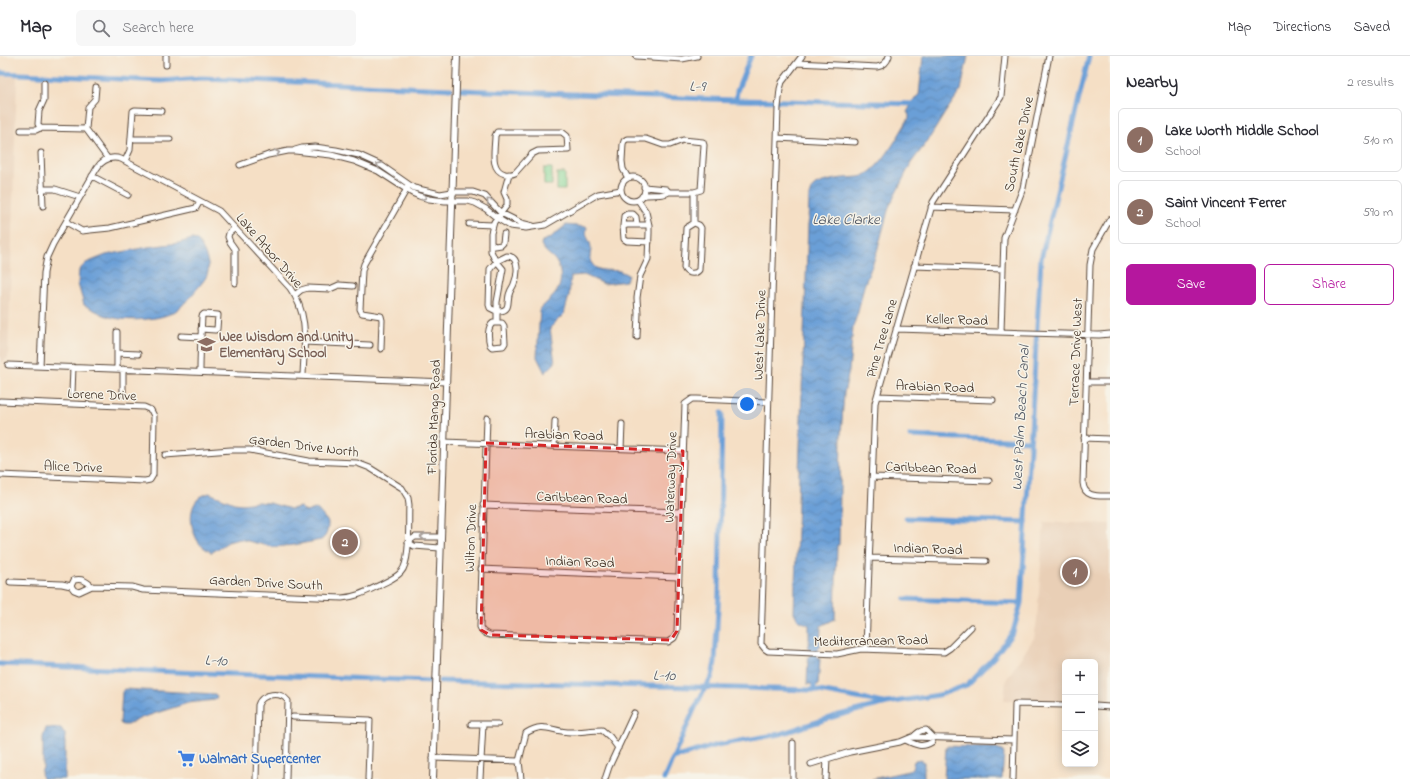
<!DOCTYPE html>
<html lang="en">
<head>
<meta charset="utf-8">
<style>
  :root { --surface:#fff; --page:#f7f7f7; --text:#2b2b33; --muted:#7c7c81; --line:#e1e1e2; --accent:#b5179e }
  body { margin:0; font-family:"Indie Flower",sans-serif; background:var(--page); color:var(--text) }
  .controls { position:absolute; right:12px; bottom:12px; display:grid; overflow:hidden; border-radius:6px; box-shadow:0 2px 10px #0003 }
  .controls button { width:36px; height:36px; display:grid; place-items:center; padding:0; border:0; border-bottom:1px solid var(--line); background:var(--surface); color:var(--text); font:20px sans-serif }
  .you { position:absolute; left:747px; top:348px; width:14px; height:14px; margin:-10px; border:3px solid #fff; border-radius:50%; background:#1a73e8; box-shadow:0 0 0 6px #1a73e833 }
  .badge { display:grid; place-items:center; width:26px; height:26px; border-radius:50%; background:var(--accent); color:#fff; font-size:13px; font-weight:700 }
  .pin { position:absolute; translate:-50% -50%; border:2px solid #fff; box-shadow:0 1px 4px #0006 }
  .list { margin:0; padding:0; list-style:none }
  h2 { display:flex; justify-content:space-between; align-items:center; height:52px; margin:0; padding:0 16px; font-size:17px }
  h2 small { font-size:13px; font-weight:400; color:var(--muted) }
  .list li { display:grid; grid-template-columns:26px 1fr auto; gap:12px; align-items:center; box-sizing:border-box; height:64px; margin:0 8px 8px; padding:0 8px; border:1px solid var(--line); border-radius:6px }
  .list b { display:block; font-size:15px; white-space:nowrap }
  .list p { margin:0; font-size:13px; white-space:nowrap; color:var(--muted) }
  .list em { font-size:13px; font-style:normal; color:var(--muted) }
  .actions { display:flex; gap:8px; padding:12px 16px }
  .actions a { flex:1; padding:9px 0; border:1px solid var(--accent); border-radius:6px; text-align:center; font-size:14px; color:var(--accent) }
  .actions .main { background:var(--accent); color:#fff }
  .icon { flex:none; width:22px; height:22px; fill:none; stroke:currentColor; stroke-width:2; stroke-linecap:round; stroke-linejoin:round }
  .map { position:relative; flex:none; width:1110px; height:723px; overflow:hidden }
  header { display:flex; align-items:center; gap:24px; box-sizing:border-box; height:56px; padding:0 20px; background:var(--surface); border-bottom:1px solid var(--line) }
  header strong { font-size:19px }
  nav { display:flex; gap:22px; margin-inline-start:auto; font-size:14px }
  .search { width:280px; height:36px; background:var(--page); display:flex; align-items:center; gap:10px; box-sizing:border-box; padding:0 14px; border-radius:6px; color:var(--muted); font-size:15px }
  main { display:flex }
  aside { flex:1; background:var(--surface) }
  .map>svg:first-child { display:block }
  .built { fill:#e9cfb6 }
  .green { fill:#88d797; stroke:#62805a }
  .water { fill:url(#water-waves); stroke:#53647a }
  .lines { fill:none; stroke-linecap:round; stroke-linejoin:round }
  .canal { stroke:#6b9fd7; stroke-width:5 }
  .minor-casing { stroke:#574537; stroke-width:7 }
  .tertiary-casing { stroke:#574537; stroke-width:8 }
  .minor { stroke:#fff; stroke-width:5 }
  .tertiary { stroke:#fff; stroke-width:6 }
  .oneway { stroke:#a79f9a }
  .marked { fill:#d62828; fill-opacity:0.2; stroke:#d62828; stroke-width:3; stroke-dasharray:8 5; stroke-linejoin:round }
  .labels { text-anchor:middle; stroke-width:3; stroke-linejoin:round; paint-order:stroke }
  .street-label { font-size:14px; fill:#3b2a1e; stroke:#f7f3e8 }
  .education-label { font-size:14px; font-weight:bold; fill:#785e54; stroke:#f7f3e8; text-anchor:start }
  .shop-label { font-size:14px; font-weight:bold; fill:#366cbe; stroke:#f7f3e8; text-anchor:start }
  .water-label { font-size:15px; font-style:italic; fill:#4c535f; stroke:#f7f3e8 }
</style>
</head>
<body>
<header>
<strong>Map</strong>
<div class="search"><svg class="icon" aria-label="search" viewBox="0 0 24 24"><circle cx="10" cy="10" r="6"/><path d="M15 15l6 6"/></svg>Search here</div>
<nav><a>Map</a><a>Directions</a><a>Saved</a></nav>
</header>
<main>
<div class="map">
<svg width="1110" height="723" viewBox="0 0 1110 723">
  <defs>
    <pattern id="water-waves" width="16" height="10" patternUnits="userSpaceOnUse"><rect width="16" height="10" fill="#6b9fd7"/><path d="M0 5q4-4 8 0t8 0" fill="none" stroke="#5982ae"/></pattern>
  </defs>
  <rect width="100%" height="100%" fill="#f7f3e8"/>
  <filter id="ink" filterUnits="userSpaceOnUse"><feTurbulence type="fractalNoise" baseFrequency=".025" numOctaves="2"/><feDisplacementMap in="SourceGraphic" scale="8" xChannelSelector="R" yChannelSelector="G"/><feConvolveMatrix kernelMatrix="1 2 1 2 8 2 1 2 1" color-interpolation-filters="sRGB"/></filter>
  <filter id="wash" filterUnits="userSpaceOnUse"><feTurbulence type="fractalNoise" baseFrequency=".012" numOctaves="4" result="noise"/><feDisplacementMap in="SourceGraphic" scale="16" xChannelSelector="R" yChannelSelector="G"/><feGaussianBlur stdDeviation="0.9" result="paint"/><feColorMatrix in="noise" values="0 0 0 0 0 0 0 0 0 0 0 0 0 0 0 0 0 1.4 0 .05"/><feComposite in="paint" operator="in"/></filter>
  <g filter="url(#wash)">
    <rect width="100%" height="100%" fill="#f5dfc5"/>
    <path class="built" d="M 0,20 L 17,21 L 8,302 L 0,308 Z
      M 1044,466 L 1110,468 L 1110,649 L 1095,648 L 1095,606 L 1065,606 L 1065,647 L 1004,644 L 1006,624 L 1034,582 L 1037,564 Z"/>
    <path class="green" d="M 544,112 L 552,112 L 552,129 L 544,129 Z
      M 557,117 L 565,117 L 565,134 L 557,134 Z"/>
    <path class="water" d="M 923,0 L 968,0 L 961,34 L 945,57 L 927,86 L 911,107 L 889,151 L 876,199 L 864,230 L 858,256 L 853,271 L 849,315 L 844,337 L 841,379 L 839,489 L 837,489 L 835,563 L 821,570 L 820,591 L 818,593 L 817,600 L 820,603 L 818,629 L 807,628 L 808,601 L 810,600 L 810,593 L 808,591 L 809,589 L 809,569 L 798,564 L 794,556 L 809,140 C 810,137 811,133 813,131 C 817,126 838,122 845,122 C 851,121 857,122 863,120 C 882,112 899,78 909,62 L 909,59 L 907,56 L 916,41 L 919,39 Z
      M 566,169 L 587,171 C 584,181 591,184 591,192 C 591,196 590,198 590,202 C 593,218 609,213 620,215 C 622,216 626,218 628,219 L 626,225 L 604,228 L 584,219 L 571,220 L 569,240 L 564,258 L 550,272 L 555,307 L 545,317 L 537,301 L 540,253 C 552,241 563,235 560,216 C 559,212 558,208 555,204 C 551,199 543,195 541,188 L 542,185 L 550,182 Z
      M 192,183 L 197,184 C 203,193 213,210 206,221 C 204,225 200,229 197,233 C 190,241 180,254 170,258 C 153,265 120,266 104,259 C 97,256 91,252 84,249 L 78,228 L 79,214 L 86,207 L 106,199 L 148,191 L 179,187 Z
      M 209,437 L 234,447 L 242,448 L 257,446 L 269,447 L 291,453 L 300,451 L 306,456 L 315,453 L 318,454 L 328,466 C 328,474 327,480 321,484 L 294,489 L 273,491 L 239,483 L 228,486 L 211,497 C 208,493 202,492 199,487 C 191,475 187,455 198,443 C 200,440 205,439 209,437 Z
      M 124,633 L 215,638 L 217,640 L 215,644 L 188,647 L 141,662 L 127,669 L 122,669 L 120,667 L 122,636 Z
      M 46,672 L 61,672 L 65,678 L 65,723 L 42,723 L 41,716 L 43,712 L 43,681 Z
      M 946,690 L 997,692 L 1002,694 L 1004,698 L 1002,723 L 944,723 Z
      M 921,704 L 924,706 L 924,723 L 872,723 L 908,715 L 912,712 L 914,705 Z"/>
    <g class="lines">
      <path class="canal" d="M 0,17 L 161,25 L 202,22 L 451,33
        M 460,34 L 736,44 L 917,48
        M 736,44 L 737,35 L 751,0
        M 910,380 L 1030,385
        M 906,462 L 1025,466
        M 905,543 L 1021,547
        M 0,608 L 176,616 L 432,625
        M 440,625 L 814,634 L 884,647
        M 814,634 L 814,623
        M 673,702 L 717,689 L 780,678 L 839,659 L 887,647 L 939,639 L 967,629 L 994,601 L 1013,576 L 1021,547 L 1041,203 L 1089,0
        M 664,723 L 693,656 L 705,632 L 712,621 L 715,606 L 719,535 L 722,357"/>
    </g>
  </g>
  <g filter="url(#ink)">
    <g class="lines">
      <defs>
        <path id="minor" d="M 636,0 L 682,3 L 697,0
          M 802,0 L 782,26 L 780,33 L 778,52 L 761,588 L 765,593 L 768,595 L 837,598 L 861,593 L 944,596 L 950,592 L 971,571
          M 797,7 L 877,11 C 883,10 887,7 889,0
          M 166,9 L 166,0
          M 40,72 L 38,68 L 39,55 L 44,44 L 44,27
          M 86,73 L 88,51 L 95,43 L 96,31
          M 21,74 L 36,74 L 40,72 L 86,73 L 108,103
          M 497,76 L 562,76 L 567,80 L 568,94 L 538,95 L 532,98 L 515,117 C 511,119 509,118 505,118 C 489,114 495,92 495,80 Z
          M 777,82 L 855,86
          M 131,83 L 170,83
          M 295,94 L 302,92 L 315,91 L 336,94 L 359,99 L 381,109 L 414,132 L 440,138 L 452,136 L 473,136 L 485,140 L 501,157 L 521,167 L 533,170
          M 41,97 L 43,150
          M 125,105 L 130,94 L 133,55 L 135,54 L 162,55
          M 240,109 L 268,99 L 288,95 L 295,95 L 331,99 L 354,105 L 378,115 L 412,137 L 419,140 L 429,143 L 445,145 L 468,145 L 475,147 L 486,153 L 497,162 L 510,170 L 526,172 L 545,169 L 598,138 L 621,134
          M 92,120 L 128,139
          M621 133a12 12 0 1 1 24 0a12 12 0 1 1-24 0Z
          M 628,122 L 623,113 L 622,105 L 623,88 L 624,85 L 627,83 L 646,83 L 663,89 L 670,89 L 683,84 L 703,86 L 704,89 L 701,134 L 694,136 L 669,136 L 666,133 L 644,131
          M 42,133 L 55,133 L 80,141
          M 642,140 C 651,137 662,141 669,136
          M 931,151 L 1015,154
          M 1110,163 L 1093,193 L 1090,209 L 1083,427 C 1084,442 1099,440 1110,440
          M 66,166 L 82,175 L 90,174 L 110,172 L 196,152 L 200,145
          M 694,167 L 699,169 L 701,172 L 699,214 C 695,219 686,218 684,212 L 686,172 Z
          M 694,167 L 694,136
          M 469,168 L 493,169
          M 637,169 L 636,161 L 633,158 L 627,158 L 624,160 L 623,170 L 624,183 L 627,185 L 649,186
          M 623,170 L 627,169 L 649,169
          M 491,188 L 495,190 L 501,189 L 503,187 L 504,178
          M 507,200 C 520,200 518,219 514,228 C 513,231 511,233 510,236 C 506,244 512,255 499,255 C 495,255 493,254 490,252 L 489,249 L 490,213 L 497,205 Z
          M 914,210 L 1003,213
          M 235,227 L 235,193 L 230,186 L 228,181 L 229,177 L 235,172
          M 295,239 L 301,234 L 308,232 L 330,233 L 339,229 L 353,230
          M 493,267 L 502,267 L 504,270 L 505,287 L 503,290 L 492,291 L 490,289 C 488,282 487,271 493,267 Z
          M 497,267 L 497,246 L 503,213 L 494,202 L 491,195 L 491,177 L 494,166 L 507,149 L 507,143 L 504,136 L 509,118
          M 896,273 L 1099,279 L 1110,278
          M 1001,276 L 1004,182 L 1023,132 L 1049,0
          M 181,280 L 201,281
          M 637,281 L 638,257 L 637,242 L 640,220 L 648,203 L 649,177 L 649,169 L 646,156 L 638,144
          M 304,286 L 370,289
          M 381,293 L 382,264 L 381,260 L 362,257 L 360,253 L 362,215 L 364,208 L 408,131
          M 117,297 L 138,298
          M 8,309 L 446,326
          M 40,310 L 44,217 L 47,201 L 53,188 L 97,112 C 103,103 111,100 121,103 L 219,155 L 290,232 C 310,260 304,288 303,320
          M 117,313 L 117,276
          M 200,316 C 200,298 201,279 202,260 L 204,258 L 218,259 L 217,273 L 215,274 L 201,273
          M 1086,326 L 1110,326
          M 72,337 L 73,311
          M 123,338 L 123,313
          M 877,340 L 993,344
          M 0,345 L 144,351 L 151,354 L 154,360 L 153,419 L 150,424 L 145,425 L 0,419
          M 487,362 L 480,571 C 482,576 485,578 490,579 L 668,586 L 674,582 L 677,575 L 685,348 L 692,343 L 697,343 L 768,346
          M 1084,382 L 1110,383
          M 444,386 L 683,395
          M 554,390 L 555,365
          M 621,393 L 622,368
          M 872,421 L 989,425
          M 483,449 L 681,456
          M 408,486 L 415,481 L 440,481
          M 408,486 L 414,490 L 440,492
          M 869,502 L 986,505
          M 481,513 L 678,521
          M 10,526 L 62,528 L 71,530 L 74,534 L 79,536 L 92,530 C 86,525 82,522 74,524 L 71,530
          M 92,530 L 132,531 L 143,534 L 342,542 C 357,541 367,535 380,529 C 387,525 396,522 401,516 C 411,506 408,464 409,449 L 408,442 L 402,432 L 370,412 L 357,407 L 309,405 L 250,394 L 231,394 L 165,399
          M 866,593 L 875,347 L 933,146 L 1001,41 L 1005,0
          M 1095,650 L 1110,651
          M 293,661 L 370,664 L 368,723
          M 471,668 L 498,668
          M 905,684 C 915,688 921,693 932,686 L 933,681 L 926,674 C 920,674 917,677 913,681
          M 433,702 L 519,705
          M 811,708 L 850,696 L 900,686 L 912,681 L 1014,684
          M 256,723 L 258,649 C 262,637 281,635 288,645 L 286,723
          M 480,723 L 483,668
          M 521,723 L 519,705 L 526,677 C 545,665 551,676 571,676 C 581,676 592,674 602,674 L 610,681 L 618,692
          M 605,723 L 609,711 L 634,657
          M 793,723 L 793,687
          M 826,723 L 827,703
          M 1013,723 L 1015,648 L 1065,649"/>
        <path id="tertiary" d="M 433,723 L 457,0"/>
      </defs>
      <use href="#minor" class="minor-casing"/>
      <use href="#tertiary" class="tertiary-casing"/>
      <use href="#minor" class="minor"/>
      <use href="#tertiary" class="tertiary"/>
    </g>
    <defs><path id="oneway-chevron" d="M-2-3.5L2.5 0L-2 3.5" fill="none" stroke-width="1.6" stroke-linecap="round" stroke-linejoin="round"/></defs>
    <g class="oneway">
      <use href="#oneway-chevron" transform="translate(277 97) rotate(-11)"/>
      <use href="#oneway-chevron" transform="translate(379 109) rotate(-152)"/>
      <use href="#oneway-chevron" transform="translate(424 141) rotate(18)"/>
      <use href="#oneway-chevron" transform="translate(489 145) rotate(-135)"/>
      <use href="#oneway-chevron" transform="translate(423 481) rotate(-180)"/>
    </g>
  </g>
  <path class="marked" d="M 486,387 L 683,395 L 677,575 L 671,584 L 490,579 L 481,574 Z"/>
  <defs>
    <symbol id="school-bare" viewBox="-9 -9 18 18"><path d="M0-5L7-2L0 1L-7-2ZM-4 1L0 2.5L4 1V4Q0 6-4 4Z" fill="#8d6e63" stroke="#f7f3e8" stroke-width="2.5" paint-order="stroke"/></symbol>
    <symbol id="supermarket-bare" viewBox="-9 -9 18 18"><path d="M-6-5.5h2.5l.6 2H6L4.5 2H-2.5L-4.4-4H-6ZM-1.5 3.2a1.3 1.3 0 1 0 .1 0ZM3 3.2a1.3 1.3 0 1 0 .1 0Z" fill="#3f7fe0" stroke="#f7f3e8" stroke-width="2.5" paint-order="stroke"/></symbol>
  </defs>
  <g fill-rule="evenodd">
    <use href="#school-bare" x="194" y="276" width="25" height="25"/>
    <use href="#supermarket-bare" x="174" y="690" width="25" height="25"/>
  </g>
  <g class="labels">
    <g class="street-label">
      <text transform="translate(1018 88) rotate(-78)" y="5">South Lake Drive</text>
      <text transform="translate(270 194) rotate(49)" y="5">Lake Arbor Drive</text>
      <text transform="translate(957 263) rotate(2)" y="5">Keller Road</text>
      <text transform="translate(759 279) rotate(-88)" y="5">West Lake Drive</text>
      <text transform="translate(881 282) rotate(-74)" y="5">Pine Tree Lane</text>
      <text transform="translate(1075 296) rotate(-88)" y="5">Terrace Drive West</text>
      <text transform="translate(935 330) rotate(2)" y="5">Arabian Road</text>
      <text transform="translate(102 338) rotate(2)" y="5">Lorene Drive</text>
      <text transform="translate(433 361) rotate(-88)" y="5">Florida Mango Road</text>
      <text transform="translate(564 378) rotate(2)" y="5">Arabian Road</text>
      <text transform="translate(304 389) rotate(7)" y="5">Garden Drive North</text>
      <text transform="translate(73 410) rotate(2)" y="5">Alice Drive</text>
      <text transform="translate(931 411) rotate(2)" y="5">Caribbean Road</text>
      <text transform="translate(670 421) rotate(-88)" y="5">Waterway Drive</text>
      <text transform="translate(582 441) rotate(2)" y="5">Caribbean Road</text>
      <text transform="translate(470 482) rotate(-88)" y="5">Wilton Drive</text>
      <text transform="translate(928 492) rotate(2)" y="5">Indian Road</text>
      <text transform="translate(580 505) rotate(2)" y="5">Indian Road</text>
      <text transform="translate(266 526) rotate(3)" y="5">Garden Drive South</text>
      <text transform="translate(871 584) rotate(-1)" y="5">Mediterranean Road</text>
    </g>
    <g class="education-label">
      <text x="219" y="285">Wee Wisdom and Unity<tspan x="219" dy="16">Elementary School</tspan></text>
    </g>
    <g class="shop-label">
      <text x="199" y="707">Walmart Supercenter</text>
    </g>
    <g class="water-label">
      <text transform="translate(697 30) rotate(2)" y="5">L-9</text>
      <text x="846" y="168">Lake Clarke</text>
      <text transform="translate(1020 362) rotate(-87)" y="5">West Palm Beach Canal</text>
      <text transform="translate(216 604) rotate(2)" y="5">L-10</text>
      <text transform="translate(664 619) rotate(1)" y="5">L-10</text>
    </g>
  </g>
</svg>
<div class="controls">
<button>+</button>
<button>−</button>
<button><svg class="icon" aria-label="layers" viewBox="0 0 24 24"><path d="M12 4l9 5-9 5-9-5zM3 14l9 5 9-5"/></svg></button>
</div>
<div class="you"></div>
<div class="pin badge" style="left:1075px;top:516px;background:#8d6e63">1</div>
<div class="pin badge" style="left:345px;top:486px;background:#8d6e63">2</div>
</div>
<aside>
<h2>Nearby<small>2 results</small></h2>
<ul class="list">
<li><span class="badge" style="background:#8d6e63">1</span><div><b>Lake Worth Middle School</b><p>School</p></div><em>510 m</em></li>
<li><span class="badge" style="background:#8d6e63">2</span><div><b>Saint Vincent Ferrer</b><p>School</p></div><em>590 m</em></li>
</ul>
<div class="actions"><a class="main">Save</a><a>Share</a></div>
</aside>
</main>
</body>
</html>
